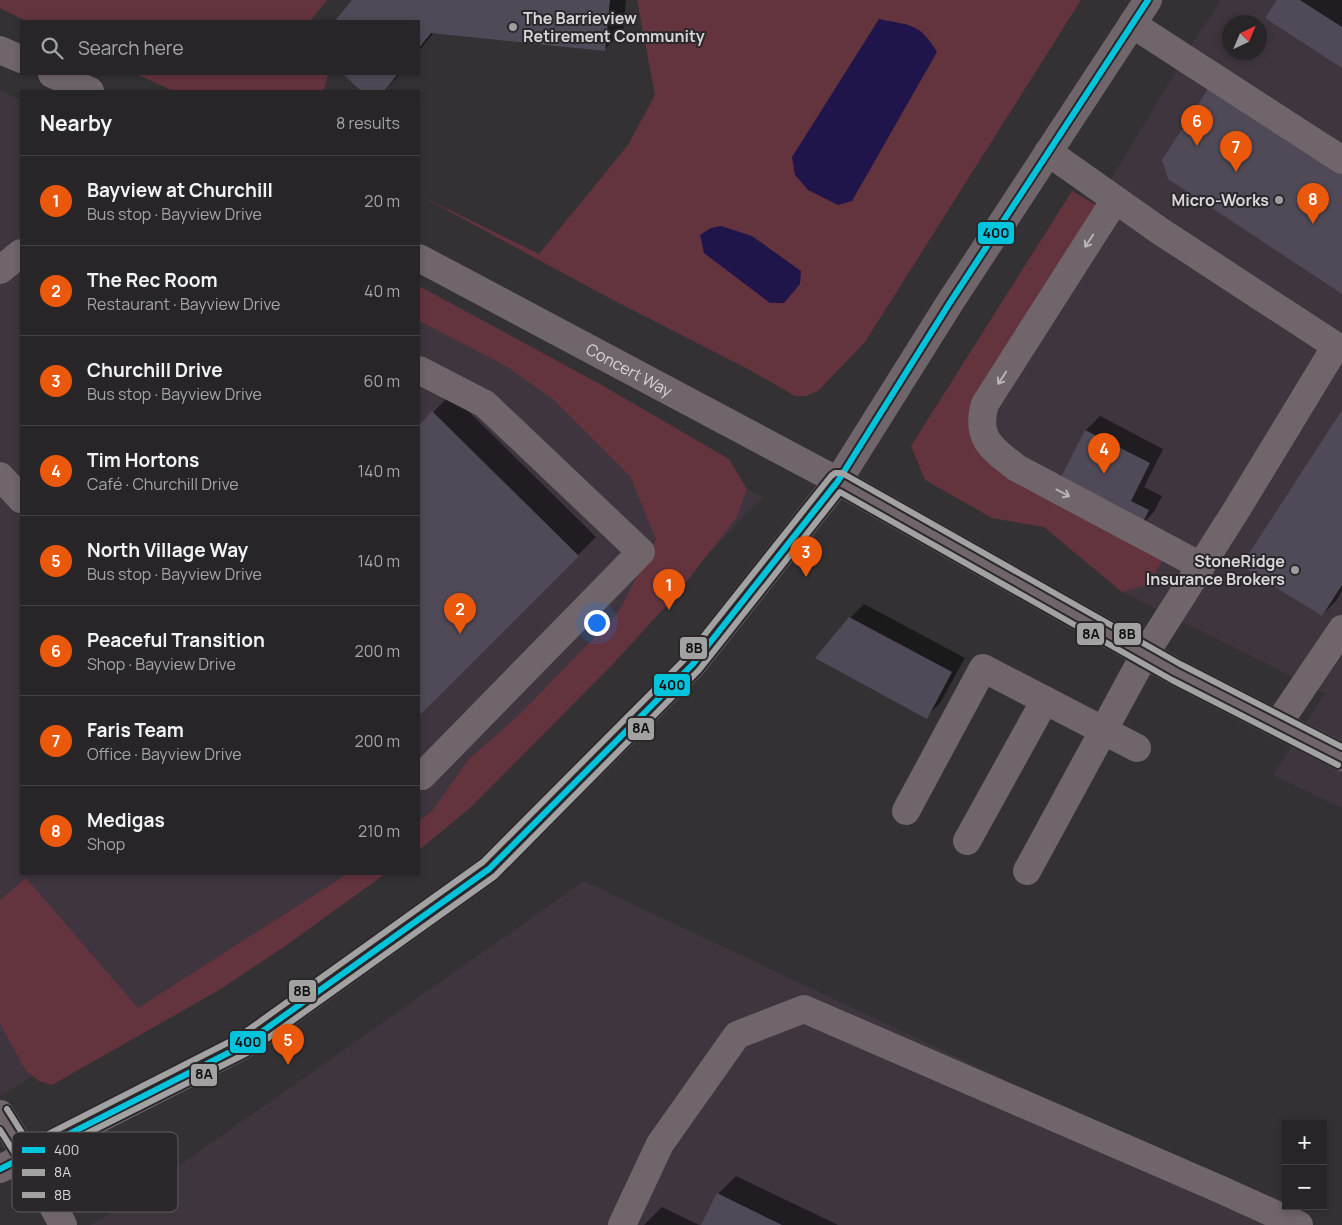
<!DOCTYPE html>
<html lang="en">
<head>
<meta charset="utf-8">
<style>
  :root { --surface:#272527; --page:#333133; --text:#f1f3f6; --muted:#a4a5a7; --line:#434244; --accent:#ea580c }
  body { margin:0; font-family:Manrope,sans-serif; background:var(--page); color:var(--text) }
  .controls { position:absolute; right:15px; bottom:15px; display:grid; overflow:hidden; border-radius:0px; box-shadow:0 2px 8px #0003 }
  .controls button { width:45px; height:45px; display:grid; place-items:center; padding:0; border:0; border-bottom:1px solid var(--line); background:var(--surface); color:var(--text); font:25px sans-serif }
  .compass { position:absolute; left:1222px; top:15px; width:45px; height:45px; border-radius:50%; background:var(--surface); box-shadow:0 2px 8px #0003; rotate:44deg }
  .you { position:absolute; left:596px; top:622px; width:18px; height:18px; margin:-12px; border:4px solid #fff; border-radius:50%; background:#1a73e8; box-shadow:0 0 0 8px #1a73e833 }
  .badge { display:grid; place-items:center; width:32px; height:32px; border-radius:50%; background:var(--accent); color:#fff; font-size:16px; font-weight:700 }
  .pin { position:absolute; translate:-50% -41px; filter:drop-shadow(0 1px 2px #0008) }
  .pin::after { content:''; position:absolute; top:26px; width:18px; height:15px; background:inherit; clip-path:polygon(0 0,100% 0,50% 100%) }
  .list { margin:0; padding:0; list-style:none }
  h2 { display:flex; justify-content:space-between; align-items:center; height:65px; margin:0; padding:0 20px; font-size:21px }
  h2 small { font-size:16px; font-weight:400; color:var(--muted) }
  .list li { display:grid; grid-template-columns:32px 1fr auto; gap:15px; align-items:center; box-sizing:border-box; height:90px; padding:0 20px; border-top:1px solid var(--line) }
  .list b { display:block; font-size:19px; white-space:nowrap }
  .list p { margin:0; font-size:16px; white-space:nowrap; color:var(--muted) }
  .list em { font-size:16px; font-style:normal; color:var(--muted) }
  .icon { flex:none; width:28px; height:28px; fill:none; stroke:currentColor; stroke-width:2; stroke-linecap:round; stroke-linejoin:round }
  .map { position:relative; flex:none; width:1342px; height:1225px; overflow:hidden }
  .search { position:absolute; background:var(--surface); box-shadow:0 2px 8px #0003; left:20px; top:20px; width:400px; height:55px; display:flex; align-items:center; gap:12px; box-sizing:border-box; padding:0 18px; border-radius:0px; color:var(--muted); font-size:19px }
  .panel { position:absolute; background:var(--surface); box-shadow:0 2px 8px #0003; left:20px; top:90px; width:400px; height:785px; border-radius:0px }
  .map>svg:first-child { display:block }
  .built { fill:#3e353e; fill-rule:evenodd }
  .green { fill:#63343e }
  .water { fill:#1f154a }
  .shadow { fill:#0007 }
  .building { fill:#504957 }
  .lines { fill:none; stroke-linecap:round; stroke-linejoin:round }
  .minor { stroke:#6f656a; stroke-width:28 }
  .bus-1-casing { stroke:#2b272b; stroke-width:10 }
  .bus-2-casing { stroke:#2b272b; stroke-width:10 }
  .bus-3-casing { stroke:#2b272b; stroke-width:10 }
  .bus-1 { stroke:#00c4dc; stroke-width:6 }
  .bus-2 { stroke:#a2a2a2; stroke-width:6 }
  .bus-3 { stroke:#a2a2a2; stroke-width:6 }
  .oneway { stroke:#b9b4b8 }
  .poi-dot { fill:#9f9c9f; stroke:#2b272b; stroke-width:2 }
  .labels { text-anchor:middle; stroke-width:4; stroke-linejoin:round; paint-order:stroke }
  .poi-label { font-size:16px; font-weight:bold; fill:#d9d6d9; stroke:#2b272b; text-anchor:end }
  .street-label { font-size:16px; fill:#d9d6d9; stroke:#2b272b }
  .key { fill:#2b272b; stroke:#5f5c5f; stroke-width:1 }
  .key-label { font-size:14px; fill:#d9d6d9 }
  .line-badge { stroke:#2b272b; stroke-width:2 }
  .pale-badge-label { font-size:14px; text-anchor:middle; font-weight:bold; fill:#111 }
</style>
</head>
<body>
<div class="map">
<svg width="1342" height="1225" viewBox="0 0 1342 1225">
  <rect width="100%" height="100%" fill="#343134"/>
  <path class="built" d="M 1221,0 L 1342,0 L 1342,808 L 1273,775 L 1325,693 L 1122,592 L 1044,527 L 992,518 L 934,473 L 1196,38 ZM 1230,22 L 1260,22 L 1260,52 L 1230,52 Z
    M 0,89 L 21,101 L 21,874 L 347,874 L 0,1097 Z
    M 419,321 L 763,497 L 601,665 L 432,811 L 419,821 Z
    M 584,881 L 1312,1225 L 90,1225 L 116,1210 Z"/>
  <path class="green" d="M 0,0 L 327,0 L 310,21 L 26,21 L 0,8 Z
    M 637,0 L 1081,0 L 865,342 L 818,391 L 806,396 L 795,396 L 748,369 L 611,299 L 419,195 L 539,254 L 628,145 L 655,95 Z
    M 136,74 L 328,74 L 325,87 L 321,91 L 174,91 Z
    M 1072,191 L 1096,205 L 979,437 L 1150,540 L 1162,561 L 1150,584 L 1122,592 L 1044,527 L 992,518 L 925,480 L 911,446 Z
    M 419,286 L 598,383 L 729,459 L 747,489 L 737,517 L 676,595 L 613,664 L 470,808 L 419,850 L 419,821 L 432,811 L 468,760 L 519,715 L 618,613 L 656,539 L 630,476 L 554,400 L 506,366 L 419,321 Z
    M 347,874 L 385,874 L 284,947 L 219,990 L 52,1085 L 39,1081 L 26,1071 L 0,1024 L 0,900 L 26,878 L 138,1008 Z"/>
  <path class="water" d="M 879,19 C 911,26 919,22 937,52 L 852,201 L 838,205 L 808,190 L 795,175 L 792,157 Z
    M 721,226 L 752,236 L 801,271 L 800,284 L 784,303 L 770,303 L 704,253 L 700,235 L 711,228 Z"/>
  <path class="shadow" d="M 354,0 L 626,0 L 623,31 L 604,50 L 434,32 L 419,51 L 419,21 L 337,21 Z
    M 1279,0 L 1342,0 L 1342,67 Z
    M 344,74 L 400,74 L 384,91 L 363,91 Z
    M 451,394 L 596,537 L 422,712 L 419,709 L 419,427 Z
    M 1342,412 L 1342,591 L 1336,601 L 1322,615 Z
    M 1100,416 L 1163,449 L 1144,487 L 1162,496 L 1154,512 L 1140,526 L 1086,430 Z
    M 864,604 L 965,658 L 940,703 L 926,717 L 850,618 Z
    M 736,1176 L 838,1225 L 703,1225 L 718,1194 Z
    M 662,1207 L 699,1225 L 644,1225 Z"/>
  <path class="building" d="M 352,0 L 610,0 L 605,51 L 431,33 L 419,48 L 419,21 L 335,21 Z
    M 1277,0 L 1300,0 L 1342,27 L 1342,68 L 1265,18 Z
    M 343,74 L 398,74 L 384,91 L 361,91 Z
    M 1210,86 L 1342,173 L 1342,294 L 1168,179 L 1162,160 Z
    M 1342,410 L 1342,585 L 1322,616 L 1248,570 L 1246,558 Z
    M 432,411 L 579,556 L 421,714 L 419,711 L 419,425 Z
    M 1085,430 L 1150,463 L 1131,501 L 1149,510 L 1140,528 L 1057,485 Z
    M 849,617 L 952,672 L 927,719 L 815,658 Z
    M 717,1193 L 782,1225 L 701,1225 Z"/>
  <g class="lines">
    <g class="minor">
      <path d="M 1132,24 L 1342,160"/>
      <path d="M 0,50 L 21,59"/>
      <path d="M 52,74 L 90,91"/>
      <path d="M 1115,200 L 985,404 C 975,438 992,449 1017,468 L 1201,566"/>
      <path id="s1" d="M 419,258 L 838,481 L 1176,672 L 1342,757"/>
      <path d="M 0,270 L 21,253"/>
      <path d="M 419,370 L 485,404 L 641,552 L 422,776 L 419,773"/>
      <path d="M 0,476 L 21,499"/>
      <path d="M 1278,724 L 1342,629"/>
      <path d="M 906,811 L 983,668 L 1137,748"/>
      <path d="M 967,841 L 1045,700"/>
      <path d="M 1027,871 L 1145,654 L 1237,509 L 1336,346 L 1160,231 L 1048,152"/>
      <path d="M 0,1114 L 26,1155 L 63,1225"/>
      <path d="M 0,1169 L 242,1046 L 489,869 L 693,664 L 838,481 L 949,304 L 1148,0"/>
      <path d="M 622,1225 L 660,1144 L 737,1035 L 804,1009 L 1224,1191 L 1299,1225"/>
    </g>
    <defs>
      <path id="bus-1" d="M 0,1169 L 242,1046 L 489,869 L 693,664 L 838,481 L 949,304 L 1148,0"/>
      <path id="bus-2" d="M 0,1130 L 19,1160 L 23,1163 L 28,1163 L 247,1053 L 495,876 L 699,670 L 840,492 L 1172,680 L 1338,765"/>
      <path id="bus-3" d="M 7,1109 L 29,1144 L 237,1038 L 483,862 L 686,658 L 831,476 L 835,473 L 842,473 L 1180,664 L 1342,747"/>
    </defs>
    <use href="#bus-1" class="bus-1-casing"/>
    <use href="#bus-2" class="bus-2-casing"/>
    <use href="#bus-3" class="bus-3-casing"/>
    <use href="#bus-1" class="bus-1"/>
    <use href="#bus-2" class="bus-2"/>
    <use href="#bus-3" class="bus-3"/>
  </g>
  <defs><path id="oneway-shaft" d="M-6 0H5M1.5-3L5.5 0L1.5 3" fill="none" stroke-width="1.6" stroke-linecap="round" stroke-linejoin="round" transform="scale(1.25)"/></defs>
  <g class="oneway">
    <use href="#oneway-shaft" transform="translate(1089 241) rotate(123)"/>
    <use href="#oneway-shaft" transform="translate(1002 378) rotate(123)"/>
    <use href="#oneway-shaft" transform="translate(1063 493) rotate(28)"/>
  </g>
  <g class="poi-dot">
    <circle cx="513" cy="27" r="5"/>
    <circle cx="1279" cy="200" r="5"/>
    <circle cx="1295" cy="570" r="5"/>
  </g>
  <g class="labels">
    <g class="poi-label">
      <text x="523" y="24" text-anchor="start">The Barrieview<tspan x="523" dy="18">Retirement Community</tspan></text>
      <text x="1269" y="206">Micro-Works</text>
      <text x="1285" y="567">StoneRidge<tspan x="1285" dy="18">Insurance Brokers</tspan></text>
    </g>
    <g class="street-label">
      <text dy="6" stroke="none"><textPath href="#s1" startOffset="238">Concert Way</textPath></text>
    </g>
  </g>
  <rect x="12" y="1132" width="166" height="80" rx="8" class="key"/>
  <rect x="22" y="1147" width="23" height="6" fill="#00c4dc"/>
  <rect x="22" y="1169" width="23" height="7" fill="#a2a2a2"/>
  <rect x="22" y="1192" width="23" height="6" fill="#a2a2a2"/>
  <g class="key-label">
    <text x="54" y="1155">400</text>
    <text x="54" y="1177">8A</text>
    <text x="54" y="1200">8B</text>
  </g>
  <g class="line-badge">
    <rect x="977" y="221" width="38" height="24" rx="5" fill="#00c4dc"/>
    <rect x="1076" y="622" width="29" height="24" rx="5" fill="#a2a2a2"/>
    <rect x="1113" y="622" width="29" height="24" rx="5" fill="#a2a2a2"/>
    <rect x="679" y="636" width="29" height="24" rx="5" fill="#a2a2a2"/>
    <rect x="653" y="673" width="38" height="24" rx="5" fill="#00c4dc"/>
    <rect x="627" y="717" width="28" height="24" rx="5" fill="#a2a2a2"/>
    <rect x="288" y="979" width="29" height="24" rx="5" fill="#a2a2a2"/>
    <rect x="229" y="1030" width="38" height="24" rx="5" fill="#00c4dc"/>
    <rect x="190" y="1063" width="28" height="24" rx="5" fill="#a2a2a2"/>
  </g>
  <g class="pale-badge-label">
    <text x="996" y="238">400</text>
    <text x="1091" y="639">8A</text>
    <text x="1127" y="639">8B</text>
    <text x="694" y="653">8B</text>
    <text x="672" y="690">400</text>
    <text x="641" y="733">8A</text>
    <text x="302" y="996">8B</text>
    <text x="248" y="1047">400</text>
    <text x="204" y="1079">8A</text>
  </g>
</svg>
<div class="controls">
<button>+</button>
<button>−</button>
</div>
<svg class="compass" viewBox="-18 -18 36 36"><path d="M0-13l5 13h-10z" fill="#e53935"/><path d="M0 13l5-13h-10z" fill="#a4a5a7"/></svg>
<div class="you"></div>
<div class="pin badge" style="left:669px;top:610px">1</div>
<div class="pin badge" style="left:460px;top:634px">2</div>
<div class="pin badge" style="left:806px;top:577px">3</div>
<div class="pin badge" style="left:1104px;top:474px">4</div>
<div class="pin badge" style="left:288px;top:1065px">5</div>
<div class="pin badge" style="left:1197px;top:146px">6</div>
<div class="pin badge" style="left:1236px;top:172px">7</div>
<div class="pin badge" style="left:1313px;top:224px">8</div>
<div class="search"><svg class="icon" aria-label="search" viewBox="0 0 24 24"><circle cx="10" cy="10" r="6"/><path d="M15 15l6 6"/></svg>Search here</div>
<section class="panel">
<h2>Nearby<small>8 results</small></h2>
<ul class="list">
<li><span class="badge">1</span><div><b>Bayview at Churchill</b><p>Bus stop · Bayview Drive</p></div><em>20 m</em></li>
<li><span class="badge">2</span><div><b>The Rec Room</b><p>Restaurant · Bayview Drive</p></div><em>40 m</em></li>
<li><span class="badge">3</span><div><b>Churchill Drive</b><p>Bus stop · Bayview Drive</p></div><em>60 m</em></li>
<li><span class="badge">4</span><div><b>Tim Hortons</b><p>Café · Churchill Drive</p></div><em>140 m</em></li>
<li><span class="badge">5</span><div><b>North Village Way</b><p>Bus stop · Bayview Drive</p></div><em>140 m</em></li>
<li><span class="badge">6</span><div><b>Peaceful Transition</b><p>Shop · Bayview Drive</p></div><em>200 m</em></li>
<li><span class="badge">7</span><div><b>Faris Team</b><p>Office · Bayview Drive</p></div><em>200 m</em></li>
<li><span class="badge">8</span><div><b>Medigas</b><p>Shop</p></div><em>210 m</em></li>
</ul>
</section>
</div>
</body>
</html>
